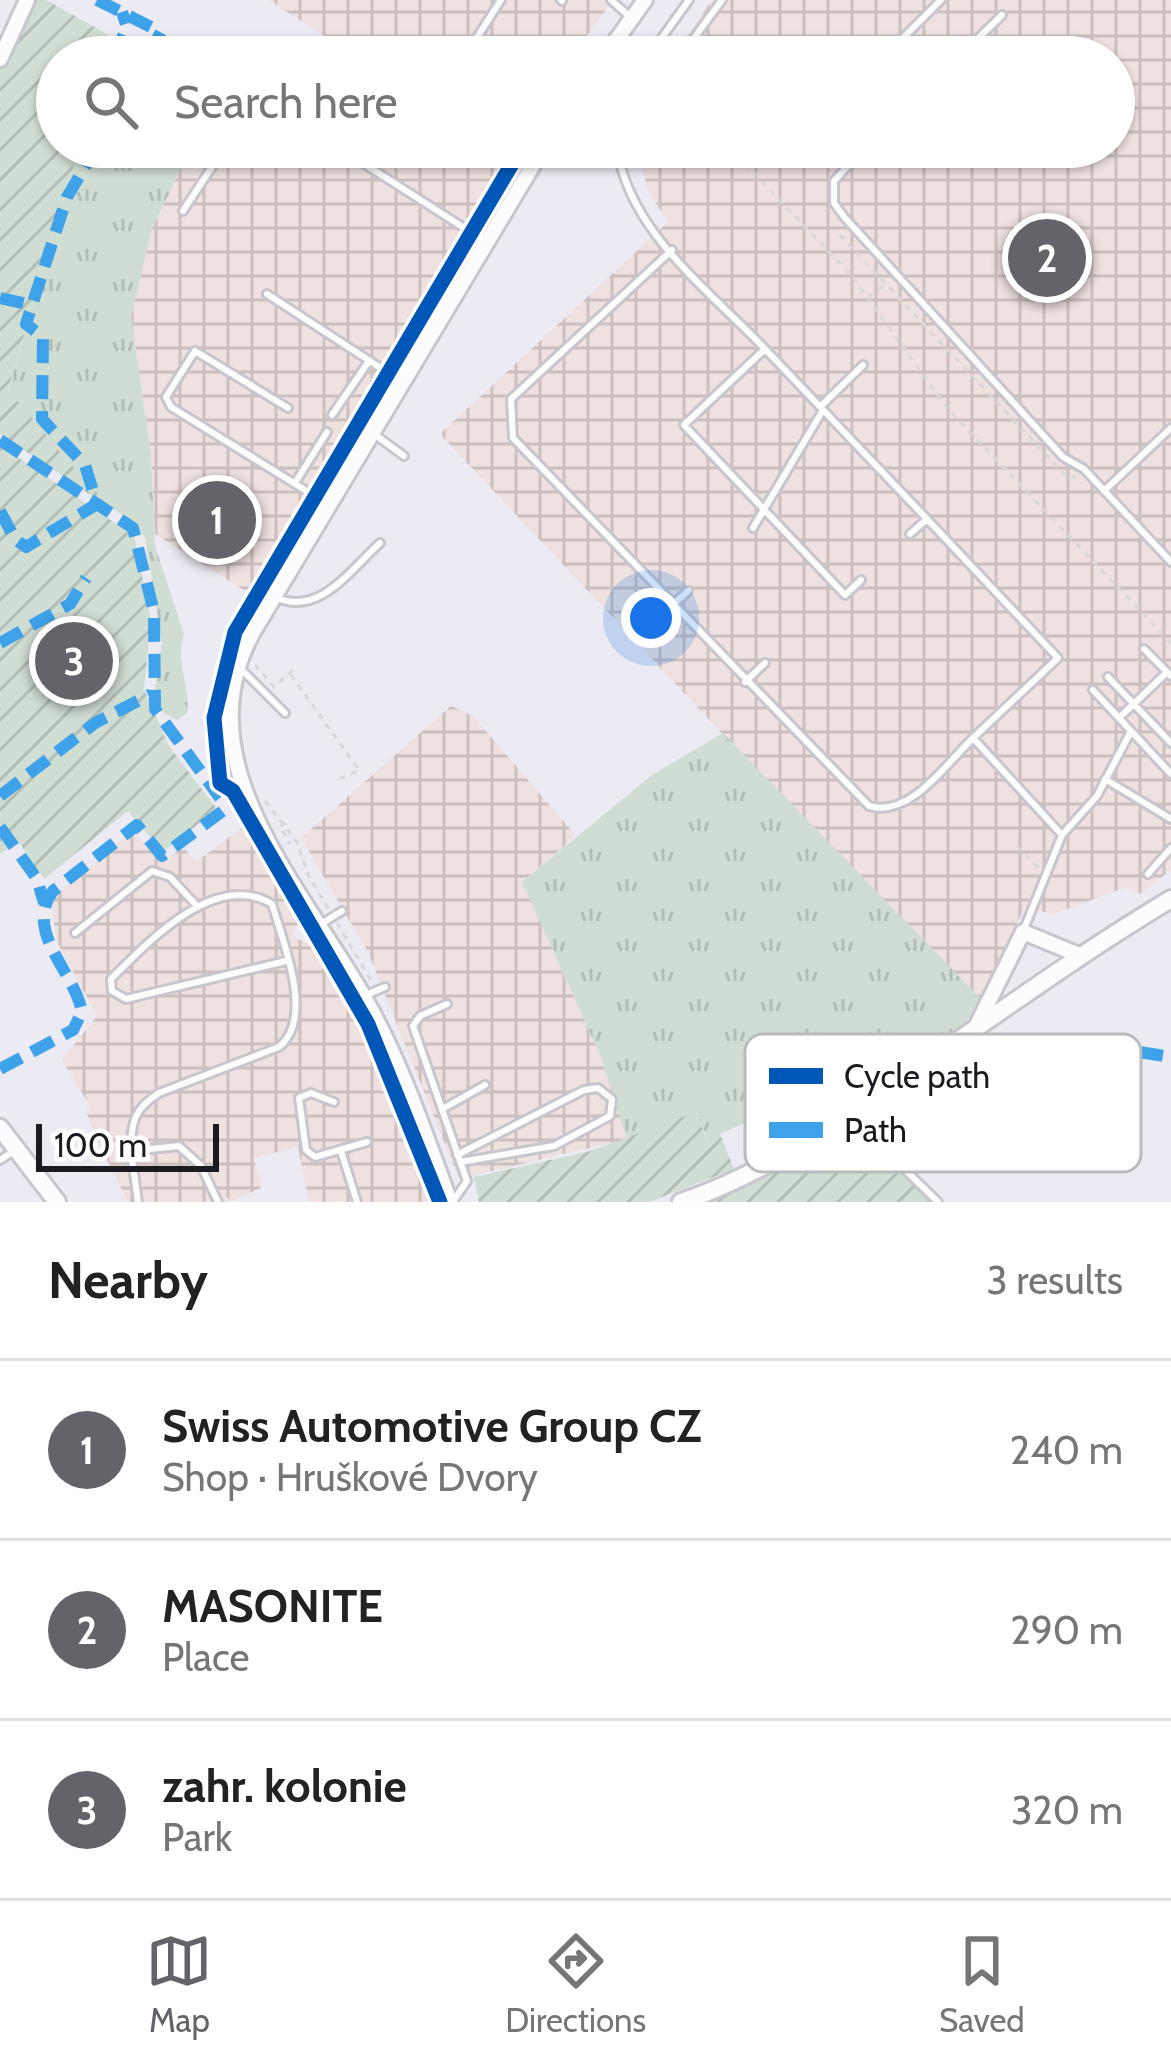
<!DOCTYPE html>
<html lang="en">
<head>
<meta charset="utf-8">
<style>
  :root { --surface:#fff; --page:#f6f6f6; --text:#222; --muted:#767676; --line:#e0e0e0; --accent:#64636a }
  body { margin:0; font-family:Cabin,sans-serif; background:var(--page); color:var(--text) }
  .scale { position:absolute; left:36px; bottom:30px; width:183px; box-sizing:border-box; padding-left:12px; border:6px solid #1b1a20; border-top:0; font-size:33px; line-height:42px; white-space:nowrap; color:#1b1a20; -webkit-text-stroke:9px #fff; paint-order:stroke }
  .you { position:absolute; left:651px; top:618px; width:42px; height:42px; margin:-30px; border:9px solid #fff; border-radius:50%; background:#1a73e8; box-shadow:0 0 0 18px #1a73e833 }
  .badge { display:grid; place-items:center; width:78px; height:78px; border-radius:50%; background:var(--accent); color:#fff; font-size:39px; font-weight:700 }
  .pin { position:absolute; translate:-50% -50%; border:6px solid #fff; box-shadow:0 3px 12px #0006 }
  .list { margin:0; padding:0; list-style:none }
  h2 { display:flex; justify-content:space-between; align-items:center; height:156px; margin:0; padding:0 48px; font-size:51px }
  h2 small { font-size:39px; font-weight:400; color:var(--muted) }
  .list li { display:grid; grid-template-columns:78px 1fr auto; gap:36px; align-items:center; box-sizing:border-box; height:180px; padding:0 48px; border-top:3px solid var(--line) }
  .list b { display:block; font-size:45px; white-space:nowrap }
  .list p { margin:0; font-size:39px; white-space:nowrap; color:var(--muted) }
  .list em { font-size:39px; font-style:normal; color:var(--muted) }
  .icon { flex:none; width:66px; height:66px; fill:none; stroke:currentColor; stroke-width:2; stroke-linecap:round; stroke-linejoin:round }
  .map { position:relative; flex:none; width:1171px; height:1202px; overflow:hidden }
  .search { position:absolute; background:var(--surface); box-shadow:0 3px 9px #0004; left:36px; right:36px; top:36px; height:132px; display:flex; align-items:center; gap:30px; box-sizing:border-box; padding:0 42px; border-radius:66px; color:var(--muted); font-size:45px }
  .sheet { height:696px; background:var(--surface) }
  nav { display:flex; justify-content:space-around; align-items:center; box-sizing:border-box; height:168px; border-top:3px solid var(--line); background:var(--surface); font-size:33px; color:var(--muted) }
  nav a { display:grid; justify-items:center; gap:6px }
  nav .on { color:var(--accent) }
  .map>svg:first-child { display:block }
  .industrial { fill:url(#industrial-grid) }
  .grass { fill:url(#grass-tufts) }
  .garden { fill:url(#garden-furrows) }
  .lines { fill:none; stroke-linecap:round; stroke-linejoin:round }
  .service-casing { stroke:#c7c6cd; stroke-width:12 }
  .minor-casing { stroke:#c7c6cd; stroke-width:20 }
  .tertiary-casing { stroke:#c7c6cd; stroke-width:22 }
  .path { stroke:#d8d8da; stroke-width:3; stroke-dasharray:6 6; stroke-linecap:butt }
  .service { stroke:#fcfcfd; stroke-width:6 }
  .minor { stroke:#fcfcfd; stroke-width:14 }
  .tertiary { stroke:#fcfcfd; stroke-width:16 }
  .quiet { stroke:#3da2ea; stroke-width:12; stroke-dasharray:24 12; stroke-linecap:butt }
  .cycleway-casing { stroke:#fff; stroke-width:22 }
  .cycleway { stroke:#0057b8; stroke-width:15 }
  .key { fill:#fff; stroke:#bbbabc; stroke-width:3 }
  .key-label { font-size:33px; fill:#1b1a20 }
</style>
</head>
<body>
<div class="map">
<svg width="1171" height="1202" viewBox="0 0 1171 1202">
  <defs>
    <pattern id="industrial-grid" width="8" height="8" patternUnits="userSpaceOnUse" patternTransform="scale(3)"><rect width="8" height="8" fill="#eee1df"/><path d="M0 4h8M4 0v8" fill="none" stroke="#ccc0bf"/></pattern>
    <pattern id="grass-tufts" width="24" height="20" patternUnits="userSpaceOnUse" patternTransform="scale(3)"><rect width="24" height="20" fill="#d0ddd3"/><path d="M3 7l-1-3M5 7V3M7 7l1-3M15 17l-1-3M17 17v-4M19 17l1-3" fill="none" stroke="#b2bdb5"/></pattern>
    <pattern id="garden-furrows" width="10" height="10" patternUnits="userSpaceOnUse" patternTransform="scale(3)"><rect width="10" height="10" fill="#d0ddd3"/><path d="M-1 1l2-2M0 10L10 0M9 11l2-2" fill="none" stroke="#b2bdb5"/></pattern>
  </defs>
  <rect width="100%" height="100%" fill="#eceaf3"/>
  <path class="industrial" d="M 269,0 L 613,0 L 571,57 L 357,57 Z
    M 712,0 L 1171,0 L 1171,870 L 1140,894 L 1127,887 L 1053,914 L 1025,907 L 980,998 L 848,867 L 440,434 L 668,222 L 647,189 L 638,147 L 1114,147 L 1114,57 L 672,57 Z
    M 191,147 L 463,147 L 498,170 L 343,430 L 349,435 L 253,596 L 155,534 L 151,454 L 131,317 L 152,229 Z
    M 451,706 L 473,716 L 576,836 L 522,882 L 600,1055 L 627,1139 L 459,1179 L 368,952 L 301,838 Z
    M 242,828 L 304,924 L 295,926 L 292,937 L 320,948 L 369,1031 L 405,1104 L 435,1202 L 309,1202 L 298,1147 L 254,1158 L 261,1188 L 231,1201 L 223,1194 L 227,1202 L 128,1202 L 95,1136 L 86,1111 L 90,1106 L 62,1060 L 97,1016 L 56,940 L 52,905 L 57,895 L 132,831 L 163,862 L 183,847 L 196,862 Z"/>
  <path class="grass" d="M 79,147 L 191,147 L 152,229 L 131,317 L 151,454 L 155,546 L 184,634 C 174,661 191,685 187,713 L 177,720 L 158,710 L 154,695 L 162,643 L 145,538 L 131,520 L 79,488 L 84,480 L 8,391 Z
    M 723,733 L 980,998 L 966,1024 L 786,1143 L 771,1112 L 708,1139 L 696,1112 L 627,1139 L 600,1055 L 522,882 L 652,775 Z"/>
  <path class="garden" d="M 31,0 L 46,0 L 128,46 L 123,57 L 57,57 L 57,147 L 79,147 L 8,390 L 84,480 L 79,487 L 0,434 L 0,67 Z
    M 0,445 L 134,536 L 151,620 L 144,689 L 169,746 L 217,809 L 163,852 L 128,811 L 44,879 L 19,842 L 0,854 Z
    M 696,1112 L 707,1139 L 720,1134 L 734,1169 L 649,1202 L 479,1202 L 474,1177 L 590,1151 Z
    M 852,1125 L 935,1202 L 714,1202 Z"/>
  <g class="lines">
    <defs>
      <path id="service" d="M 561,0 L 562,1
        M 611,0 L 629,16
        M 467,53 L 501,0
        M 648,57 L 689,0
        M 686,57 L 686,49 L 722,0
        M 872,57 L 897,44 L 941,0
        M 959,57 L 1002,15
        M 338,147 L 486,242
        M 617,147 C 628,231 709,290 765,349 L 684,425 L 845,595 L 861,580
        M 865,147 L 834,181 L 834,203 L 845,218 L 1063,457 L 1084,469 L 1171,562
        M 183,211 L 225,147
        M 672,250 L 511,399 L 513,438 L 869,806 C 910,818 945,765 973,738
        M 267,294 L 399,380
        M 765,349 L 927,519
        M 820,407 L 863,365
        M 288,408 L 195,351 L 166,397 L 171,407 L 326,503
        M 332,415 L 369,361
        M 374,434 L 404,456
        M 295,483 L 327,432
        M 1104,491 L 1171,428
        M 753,528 L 823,410
        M 910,534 L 927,519 L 1058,658 L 973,738 L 1062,835 L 1024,929
        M 277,598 C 320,616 350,570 380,543
        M 666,611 L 688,591
        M 1144,649 L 1171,676
        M 241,669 L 285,713
        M 1108,677 L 1171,743
        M 745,682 L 765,663
        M 1093,690 L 1171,774
        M 1119,718 L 1167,672
        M 1105,779 L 1171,819
        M 1062,835 L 1097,796 L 1131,731
        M 1148,874 L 1171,848
        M 321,924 L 342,911
        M 75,933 L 152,871 L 170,877 L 198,907
        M 366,995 L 385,987
        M 447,1004 L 420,1016 L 413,1026 L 467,1181 L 454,1200
        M 334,1102 L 311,1093 L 299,1098 L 306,1150 L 315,1157 L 367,1142
        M 446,1107 L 485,1085
        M 851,1117 L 938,1202
        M 131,1152 L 138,1202
        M 342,1154 L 357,1202
        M 457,1155 L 584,1090 L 598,1088 L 612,1099 L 610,1116 L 554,1146 L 460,1162
        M 0,1160 L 14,1151
        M 218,1202 L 201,1166 L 179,1146 L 131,1151 C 131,1122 134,1109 159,1093 L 279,1047 C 315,1018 283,942 272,904 C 216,870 150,940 111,979 L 112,991 L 126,999 L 286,961"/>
      <path id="minor" d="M 604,57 L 645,0
        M 0,59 L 27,0
        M 977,1025 L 1023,932 L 1079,955
        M 450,1202 C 428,1142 407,1080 378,1023 C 319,904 176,771 253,632 L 544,147"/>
      <path id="tertiary" d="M 0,1128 L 57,1202
        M 681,1202 C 754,1178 818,1135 882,1093 C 978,1028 1071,959 1171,899"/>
    </defs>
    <use href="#service" class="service-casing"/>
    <use href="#minor" class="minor-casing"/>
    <use href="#tertiary" class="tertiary-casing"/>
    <path class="path" d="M 729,147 L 851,275 L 948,409 L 1171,643
      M 507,169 L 511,172 L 527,148
      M 840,235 L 1067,477 L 1076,477
      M 868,297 L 885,285
      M 255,665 L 274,687 L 293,670
      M 291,675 L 359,770 L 340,779
      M 265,801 L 297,842 L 308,875 L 329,910
      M 286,823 L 280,826 L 290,844
      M 1017,846 L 1040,869
      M 337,923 L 372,982"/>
    <use href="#service" class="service"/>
    <use href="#minor" class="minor"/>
    <use href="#tertiary" class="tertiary"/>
    <path class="quiet" d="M 97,0 L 161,32 L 147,57
      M 114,57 L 127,27 L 122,12
      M 0,298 L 27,304
      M 0,440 L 133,528 L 154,612 L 155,709 L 220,798
      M 0,511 L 15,539 L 26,547 L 97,504 L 85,465 L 42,419 L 43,337 L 26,324 L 67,197 L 97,147
      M 0,643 L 70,604 L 86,578
      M 0,796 L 95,723 L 151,694
      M 0,827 L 37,879 L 44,903
      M 960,1040 L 1070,1041 L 1171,1057
      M 0,1069 L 73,1030 L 82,1012 C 75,972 23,932 53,891 L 137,825 L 162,856 L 228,807"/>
    <defs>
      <path id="cycleway" d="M 440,1202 L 368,1024 L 233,791 L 220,783 L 214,718 L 235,632 L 522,147"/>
    </defs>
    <use href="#cycleway" class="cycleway-casing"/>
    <use href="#cycleway" class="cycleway"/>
  </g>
  <rect x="745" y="1034" width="396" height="138" rx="18" class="key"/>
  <rect x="769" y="1068" width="54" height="16" fill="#0057b8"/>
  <rect x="769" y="1122" width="54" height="16" fill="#3da2ea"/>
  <g class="key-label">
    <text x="844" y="1088">Cycle path</text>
    <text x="844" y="1142">Path</text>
  </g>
</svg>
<div class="scale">100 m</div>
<div class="you"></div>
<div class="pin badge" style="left:217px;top:520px">1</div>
<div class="pin badge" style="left:1047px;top:258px">2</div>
<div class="pin badge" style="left:74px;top:661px">3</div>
<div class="search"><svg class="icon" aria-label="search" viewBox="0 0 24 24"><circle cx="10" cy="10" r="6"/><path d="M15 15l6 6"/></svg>Search here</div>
</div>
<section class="sheet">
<h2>Nearby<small>3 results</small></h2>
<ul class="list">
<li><span class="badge">1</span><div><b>Swiss Automotive Group CZ</b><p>Shop · Hruškové Dvory</p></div><em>240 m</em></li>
<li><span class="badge">2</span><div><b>MASONITE</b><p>Place</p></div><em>290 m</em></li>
<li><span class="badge">3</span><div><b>zahr. kolonie</b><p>Park</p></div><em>320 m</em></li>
</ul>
</section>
<nav>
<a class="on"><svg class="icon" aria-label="map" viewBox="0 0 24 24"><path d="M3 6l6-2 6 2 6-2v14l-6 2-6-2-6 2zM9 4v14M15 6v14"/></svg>Map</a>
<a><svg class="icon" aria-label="directions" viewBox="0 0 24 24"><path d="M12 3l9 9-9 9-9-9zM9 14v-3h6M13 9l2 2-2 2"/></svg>Directions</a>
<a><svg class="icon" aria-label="saved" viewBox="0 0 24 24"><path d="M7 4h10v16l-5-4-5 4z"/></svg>Saved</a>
</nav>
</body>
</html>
